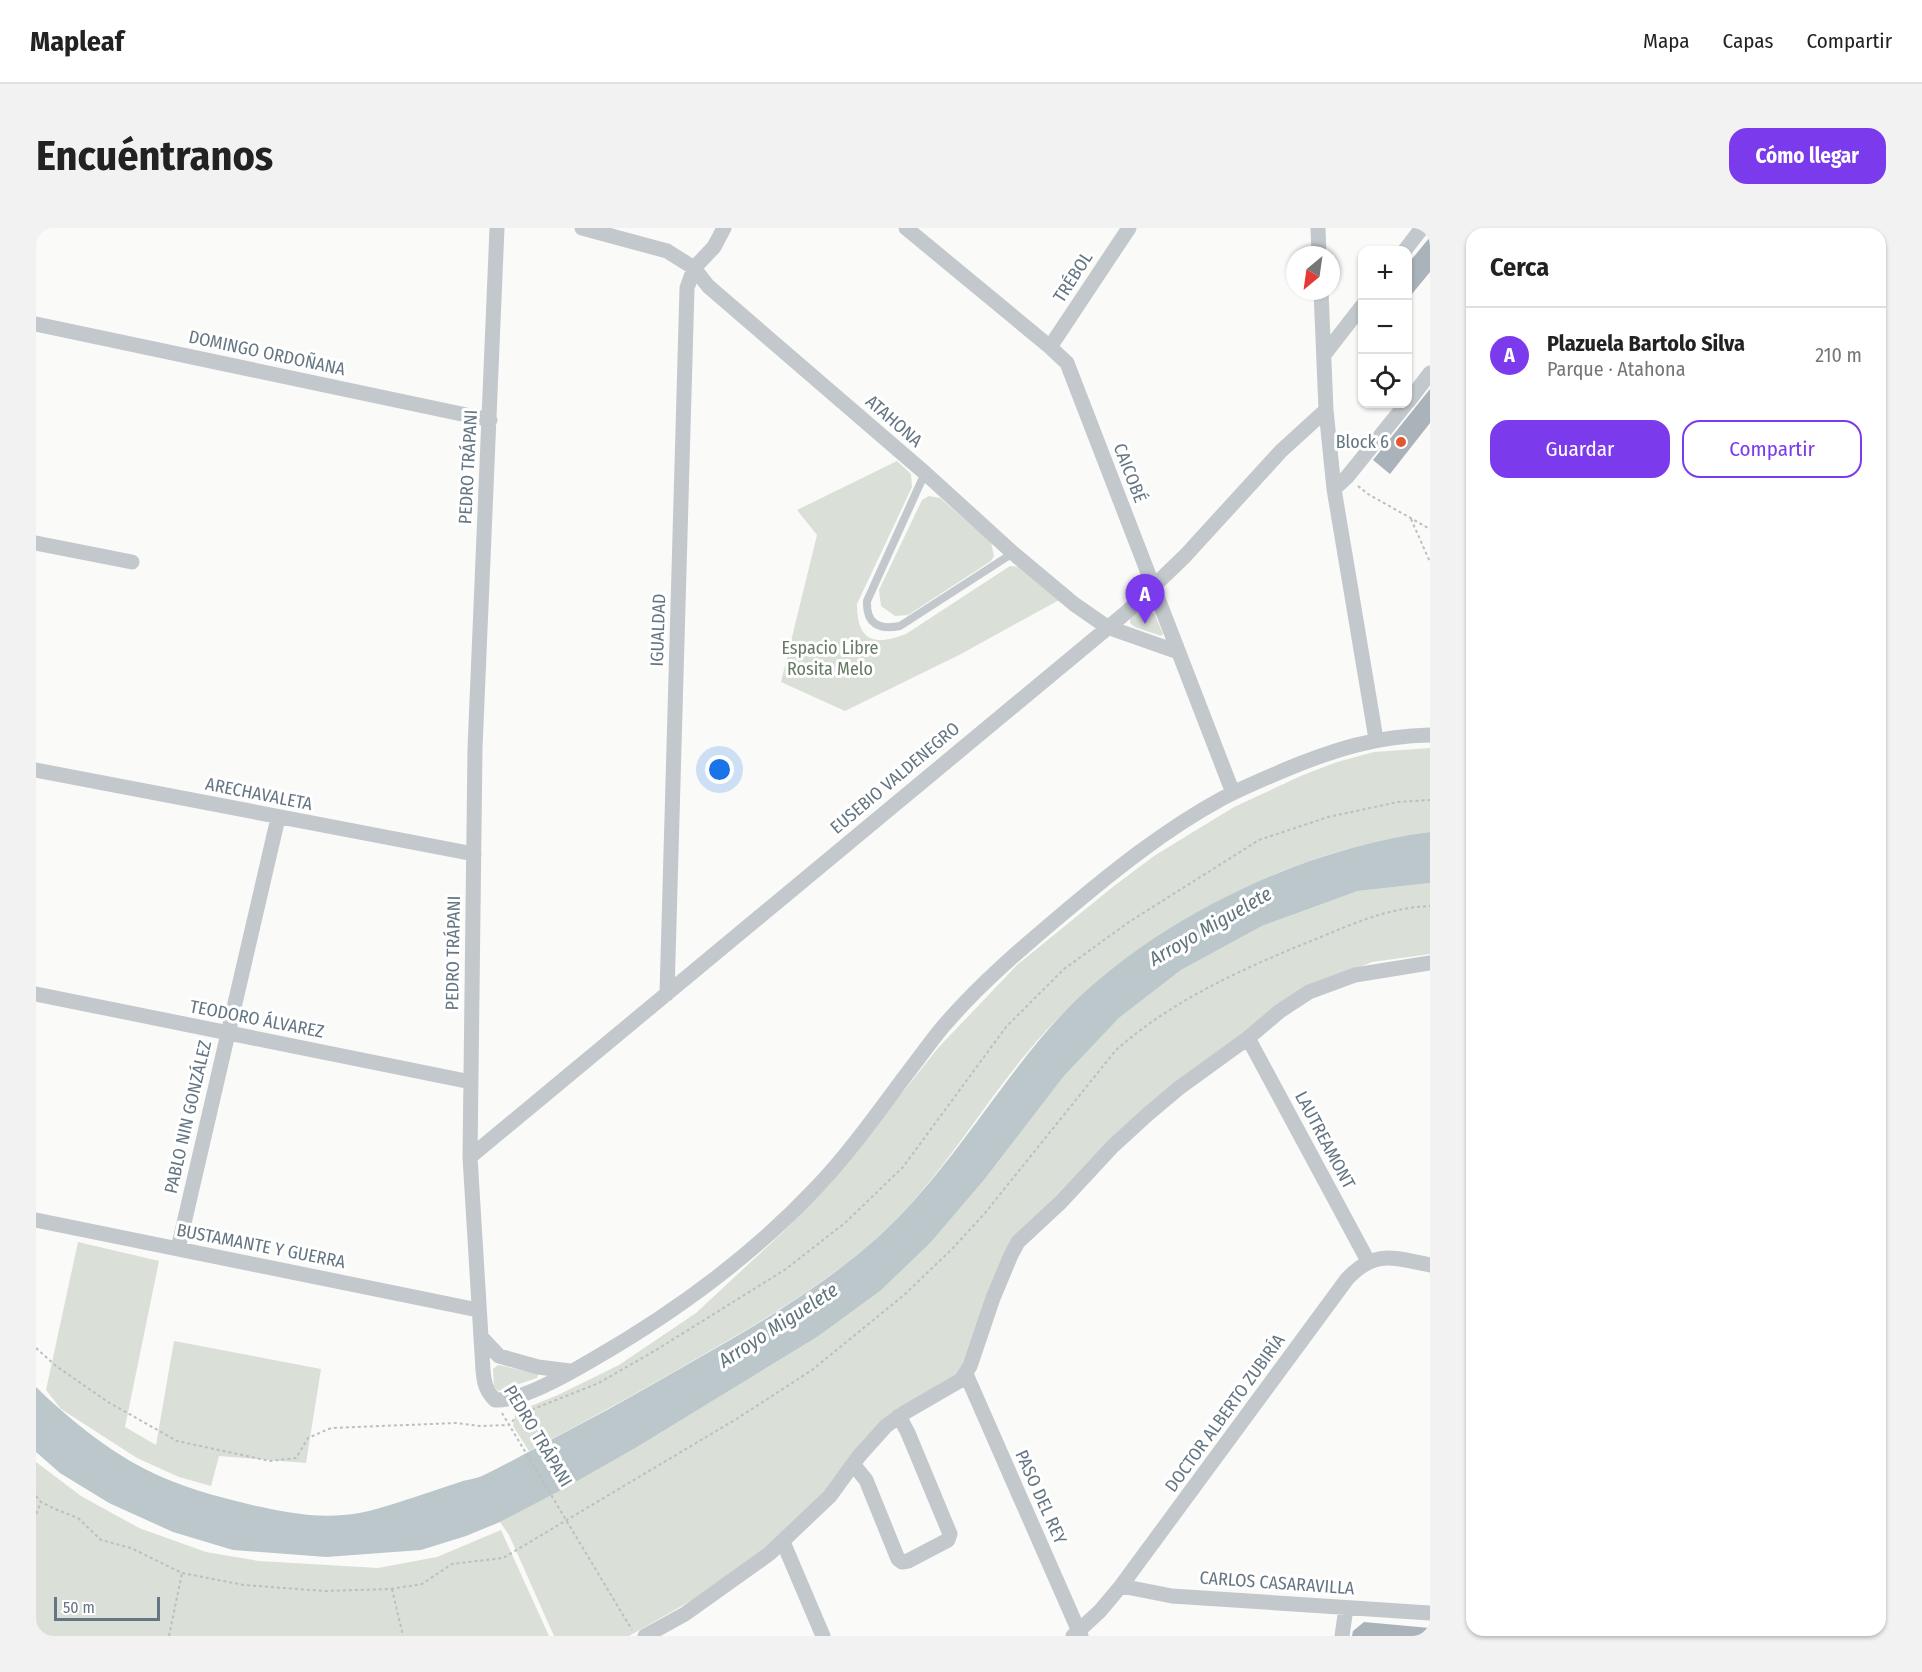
<!DOCTYPE html>
<html lang="es">
<head>
<meta charset="utf-8">
<style>
  :root { --surface:#fff; --page:#f2f2f2; --text:#222; --muted:#767676; --line:#e0e0e0; --accent:#7c3aed }
  body { margin:0; font-family:"Fira Sans Condensed",sans-serif; background:var(--page); color:var(--text) }
  .controls { position:absolute; right:18px; top:18px; display:grid; overflow:hidden; border-radius:12px; box-shadow:0 2px 4px #0004 }
  .controls button { width:54px; height:54px; display:grid; place-items:center; padding:0; border:0; border-bottom:2px solid var(--line); background:var(--surface); color:var(--text); font:30px sans-serif }
  .compass { position:absolute; left:1250px; top:18px; width:54px; height:54px; border-radius:50%; background:var(--surface); box-shadow:0 2px 4px #0004; rotate:209deg }
  .scale { position:absolute; left:18px; bottom:15px; width:106px; box-sizing:border-box; padding-left:6px; border:3px solid #657683; border-top:0; font-size:16px; line-height:21px; white-space:nowrap; color:#657683; -webkit-text-stroke:4px #fff; paint-order:stroke }
  .you { position:absolute; left:684px; top:542px; width:21px; height:21px; margin:-15px; border:4px solid #fff; border-radius:50%; background:#1a73e8; box-shadow:0 0 0 9px #1a73e833 }
  .badge { display:grid; place-items:center; width:39px; height:39px; border-radius:50%; background:var(--accent); color:#fff; font-size:20px; font-weight:700 }
  .pin { position:absolute; translate:-50% -50px; filter:drop-shadow(0 2px 3px #0008) }
  .pin::after { content:''; position:absolute; top:32px; width:21px; height:18px; background:inherit; clip-path:polygon(0 0,100% 0,50% 100%) }
  .list { margin:0; padding:0; list-style:none }
  h2 { display:flex; justify-content:space-between; align-items:center; height:78px; margin:0; padding:0 24px; font-size:26px }
  h2 small { font-size:20px; font-weight:400; color:var(--muted) }
  .list li { display:grid; grid-template-columns:39px 1fr auto; gap:18px; align-items:center; box-sizing:border-box; height:96px; padding:0 24px; border-top:2px solid var(--line) }
  .list b { display:block; font-size:22px; white-space:nowrap }
  .list p { margin:0; font-size:20px; white-space:nowrap; color:var(--muted) }
  .list em { font-size:20px; font-style:normal; color:var(--muted) }
  .actions { display:flex; gap:12px; padding:18px 24px }
  .actions a { flex:1; padding:14px 0; border:2px solid var(--accent); border-radius:18px; text-align:center; font-size:21px; color:var(--accent) }
  .actions .main { background:var(--accent); color:#fff }
  .icon { flex:none; width:33px; height:33px; fill:none; stroke:currentColor; stroke-width:2; stroke-linecap:round; stroke-linejoin:round }
  .map { position:relative; flex:none; width:1394px; height:1408px; overflow:hidden; border-radius:18px }
  header { display:flex; align-items:center; gap:36px; box-sizing:border-box; height:84px; padding:0 30px; background:var(--surface); border-bottom:2px solid var(--line) }
  header strong { font-size:28px }
  nav { display:flex; gap:33px; margin-inline-start:auto; font-size:21px }
  .intro { display:flex; align-items:center; justify-content:space-between; box-sizing:border-box; height:144px; padding:0 36px }
  h1 { margin:0; font-size:42px }
  .button { padding:15px 27px; border-radius:18px; background:var(--accent); color:#fff; font-size:21px; font-weight:700 }
  main { display:flex; gap:36px; padding:0 36px }
  aside { flex:1; background:var(--surface); border-radius:18px; box-shadow:0 2px 4px #0004 }
  .map>svg:first-child { display:block }
  .green { fill:#dadfd7 }
  .water { fill:#bbc7cb }
  .building { fill:#aab3b9 }
  .lines { fill:none; stroke-linecap:round; stroke-linejoin:round }
  .path { stroke:#bbbfc2; stroke-width:2; stroke-dasharray:3 3; stroke-linecap:butt }
  .lane { stroke:#c3c8cc; stroke-width:8 }
  .street { stroke:#c3c8cc; stroke-width:15 }
  .poi-dot { fill:#e4572e; stroke:#fff; stroke-width:2 }
  .labels { text-anchor:middle; stroke-width:6; stroke-linejoin:round; paint-order:stroke }
  .street-label { font-size:18px; fill:#657683; stroke:#fff }
  .poi-label { font-size:18px; fill:#657683; stroke:#fff; text-anchor:end }
  .park-label { font-size:18px; fill:#687a64; stroke:#fff }
  .water-label { font-size:20px; font-style:italic; fill:#60757c; stroke:#fff }
</style>
</head>
<body>
<header>
<strong>Mapleaf</strong>
<nav><a>Mapa</a><a>Capas</a><a>Compartir</a></nav>
</header>
<div class="intro"><h1>Encuéntranos</h1><a class="button">Cómo llegar</a></div>
<main>
<div class="map">
<svg width="1394" height="1408" viewBox="0 0 1394 1408">
  <rect width="100%" height="100%" fill="#fafaf8"/>
  <path class="green" d="M 861,233 L 875,246 L 876,259 L 821,376 C 821,414 839,418 870,406 L 974,338 L 983,339 L 1023,372 L 925,426 L 809,483 L 745,454 L 781,307 L 761,282 Z
    M 893,268 L 904,270 L 955,314 L 958,328 L 955,333 L 872,387 L 859,388 L 845,378 L 843,362 L 886,272 Z
    M 1113,383 L 1118,385 L 1127,406 L 1125,408 L 1099,399 L 1094,395 L 1094,391 L 1102,384 Z
    M 1394,520 L 1394,604 C 1253,622 1104,700 1008,805 C 949,870 908,949 842,1009 C 794,1052 739,1085 684,1117 C 621,1154 558,1189 493,1223 L 477,1198 L 480,1184 L 522,1167 L 583,1137 L 660,1085 L 746,1005 L 792,958 L 902,820 L 981,737 L 1078,658 L 1118,628 L 1198,579 L 1267,547 L 1301,534 L 1338,524 Z
    M 1394,655 L 1394,726 L 1336,734 L 1259,765 L 979,1012 L 924,1143 L 914,1152 L 856,1188 L 790,1263 L 746,1307 L 703,1341 L 658,1371 L 593,1408 L 518,1408 L 473,1307 L 464,1294 L 601,1219 L 781,1109 L 896,1013 L 948,952 L 1028,848 L 1083,790 L 1145,742 L 1226,698 L 1322,663 Z
    M 42,1014 L 123,1033 L 89,1199 L 120,1217 L 138,1113 L 285,1141 L 270,1235 L 183,1228 L 175,1258 L 143,1249 L 101,1230 L 25,1181 L 10,1162 Z
    M 462,1137 L 499,1145 L 502,1147 L 501,1150 L 462,1163 L 458,1158 L 457,1141 Z
    M 0,1234 L 45,1268 L 103,1300 L 170,1324 L 223,1333 L 342,1340 L 401,1329 L 465,1302 L 513,1408 L 0,1408 Z"/>
  <path class="water" d="M 1394,604 L 1394,655 L 1322,663 L 1226,698 L 1145,742 L 1083,790 L 1028,848 L 948,952 L 896,1013 L 845,1062 L 781,1109 L 601,1219 L 525,1262 L 464,1294 L 430,1308 L 385,1322 L 290,1329 L 197,1322 L 137,1304 L 73,1275 L 24,1245 L 0,1224 L 0,1159 C 37,1195 81,1230 128,1250 C 156,1262 187,1270 216,1277 C 245,1283 276,1290 307,1287 C 330,1286 356,1276 379,1269 C 395,1264 411,1258 427,1253 C 435,1251 443,1250 450,1246 C 475,1234 499,1220 524,1207 C 556,1190 588,1173 619,1155 C 695,1111 775,1069 841,1010 C 905,952 950,876 1005,810 C 1093,703 1257,621 1394,604 Z"/>
  <path class="building" d="M 1394,9 L 1394,44 L 1371,72 L 1371,37 Z
    M 1394,161 L 1394,195 L 1354,246 L 1337,232 Z
    M 1328,1394 L 1394,1400 L 1394,1408 L 1316,1408 L 1317,1403 Z"/>
  <g class="lines">
    <path class="path" d="M 1322,258 L 1332,266 L 1394,301
      M 1375,291 L 1394,334
      M 0,1120 L 20,1138 L 72,1174 L 141,1213 L 234,1233 L 260,1230 L 272,1210 L 295,1200 L 420,1195 L 444,1198 L 473,1197 L 482,1187 L 563,1155 L 620,1122 L 750,1041 L 810,994 L 867,939 L 970,799 L 1028,741 L 1093,694 L 1223,612 L 1292,589 L 1362,574 L 1394,572
      M 466,1185 L 596,1402
      M 0,1268 L 5,1274 L 19,1281 L 42,1290 L 65,1312 L 95,1320 L 146,1345 L 208,1357 L 289,1363 L 355,1361
      M 0,1286 L 5,1274
      M 355,1361 L 386,1356 L 416,1336 L 467,1330 L 702,1190 L 776,1142 L 868,1067 L 917,1020 L 949,985 L 1080,822 C 1138,771 1210,739 1280,711 C 1319,695 1351,680 1394,678
      M 356,1361 L 367,1408
      M 133,1408 L 146,1345"/>
    <path class="lane" d="M 889,245 L 831,373 C 830,396 843,402 864,398 L 977,325"/>
    <path class="street" d="M 461,0 L 439,520 L 434,929 L 447,1142 C 448,1155 450,1163 459,1172 C 483,1174 534,1145 556,1132 C 638,1085 715,1029 780,960 C 817,921 847,877 879,835 C 890,821 900,806 912,793 C 946,754 985,721 1024,688 C 1075,645 1128,602 1187,570 C 1208,559 1230,550 1251,541 C 1300,521 1341,508 1394,507
      M 546,0 L 631,23 L 658,40 L 672,58 L 889,245 L 977,325 L 1038,376 L 1071,399 L 1142,424
      M 870,0 L 1014,119 L 1031,135 L 1197,565
      M 1282,0 L 1283,27
      M 1369,22 L 1386,0
      M 1285,63 L 1290,182 L 1298,261 L 1340,511
      M 0,96 L 454,192
      M 1014,119 L 1093,0
      M 1288,127 L 1326,78
      M 1372,174 L 1394,145
      M 1298,261 L 1311,249 L 1370,176
      M 0,315 L 96,334
      M 0,542 L 438,626
      M 0,766 L 435,854
      M 631,766 L 651,60 L 658,40 L 678,19 L 688,0
      M 1212,810 L 1332,1033
      M 434,929 L 1092,383 L 1149,328 L 1245,223 L 1290,182
      M 0,992 L 442,1082
      M 142,1021 L 242,590
      M 446,1110 L 463,1128 L 502,1139 L 534,1143
      M 930,1146 L 1045,1408
      M 817,1236 L 830,1252 L 862,1331 L 866,1334 L 872,1333 L 912,1312 L 914,1306 L 872,1205 L 863,1188
      M 747,1314 L 787,1408
      M 1085,1358 L 1136,1368 L 1394,1385
      M 609,1408 L 649,1386 L 733,1326 L 794,1268 L 823,1228 L 850,1198 L 868,1185 L 925,1152 L 934,1138 L 957,1070 L 975,1027 L 982,1014 L 1025,974 L 1077,918 L 1112,886 L 1143,860 L 1212,810 L 1244,783 L 1273,764 L 1319,747 L 1394,735
      M 1037,1408 L 1064,1383 L 1085,1358 L 1311,1051 C 1339,1021 1358,1030 1394,1037
      M 1306,1408 L 1310,1380"/>
  </g>
  <circle class="poi-dot" cx="1365" cy="214" r="6"/>
  <g class="labels">
    <g class="street-label">
      <text transform="translate(1037 49) rotate(-57)" y="6">TRÉBOL</text>
      <text transform="translate(231 125) rotate(12)" y="6">DOMINGO ORDOÑANA</text>
      <text transform="translate(858 193) rotate(41)" y="6">ATAHONA</text>
      <text transform="translate(432 239) rotate(-87)" y="6">PEDRO TRÁPANI</text>
      <text transform="translate(1094 245) rotate(69)" y="6">CAICOBÉ</text>
      <text transform="translate(622 402) rotate(-88)" y="6">IGUALDAD</text>
      <text transform="translate(859 550) rotate(-40)" y="6">EUSEBIO VALDENEGRO</text>
      <text transform="translate(223 566) rotate(11)" y="6">ARECHAVALETA</text>
      <text transform="translate(417 725) rotate(-89)" y="6">PEDRO TRÁPANI</text>
      <text transform="translate(221 791) rotate(11)" y="6">TEODORO ÁLVAREZ</text>
      <text transform="translate(152 889) rotate(-77)" y="6">PABLO NIN GONZÁLEZ</text>
      <text transform="translate(1289 912) rotate(62)" y="6">LAUTREAMONT</text>
      <text transform="translate(225 1018) rotate(11)" y="6">BUSTAMANTE Y GUERRA</text>
      <text transform="translate(1189 1185) rotate(-54)" y="6">DOCTOR ALBERTO ZUBIRÍA</text>
      <text transform="translate(502 1208) rotate(59)" y="6">PEDRO TRÁPANI</text>
      <text transform="translate(1005 1269) rotate(66)" y="6">PASO DEL REY</text>
      <text transform="translate(1241 1355) rotate(4)" y="6">CARLOS CASARAVILLA</text>
    </g>
    <g class="poi-label">
      <text x="1353" y="220">Block 6</text>
    </g>
    <g class="park-label">
      <text x="794" y="426">Espacio Libre<tspan x="794" dy="21">Rosita Melo</tspan></text>
    </g>
    <g class="water-label">
      <text transform="translate(1174 698) rotate(-30)" y="7">Arroyo Miguelete</text>
      <text transform="translate(742 1097) rotate(-33)" y="7">Arroyo Miguelete</text>
    </g>
  </g>
</svg>
<div class="controls">
<button>+</button>
<button>−</button>
<button><svg class="icon" aria-label="locate" viewBox="0 0 24 24"><circle cx="12" cy="12" r="6"/><path d="M12 2v4M12 18v4M2 12h4M18 12h4"/></svg></button>
</div>
<svg class="compass" viewBox="-18 -18 36 36"><path d="M0-13l5 13h-10z" fill="#e53935"/><path d="M0 13l5-13h-10z" fill="#767676"/></svg>
<div class="scale">50 m</div>
<div class="you"></div>
<div class="pin badge" style="left:1109px;top:396px">A</div>
</div>
<aside>
<h2>Cerca<small></small></h2>
<ul class="list">
<li><span class="badge">A</span><div><b>Plazuela Bartolo Silva</b><p>Parque · Atahona</p></div><em>210 m</em></li>
</ul>
<div class="actions"><a class="main">Guardar</a><a>Compartir</a></div>
</aside>
</main>
</body>
</html>
